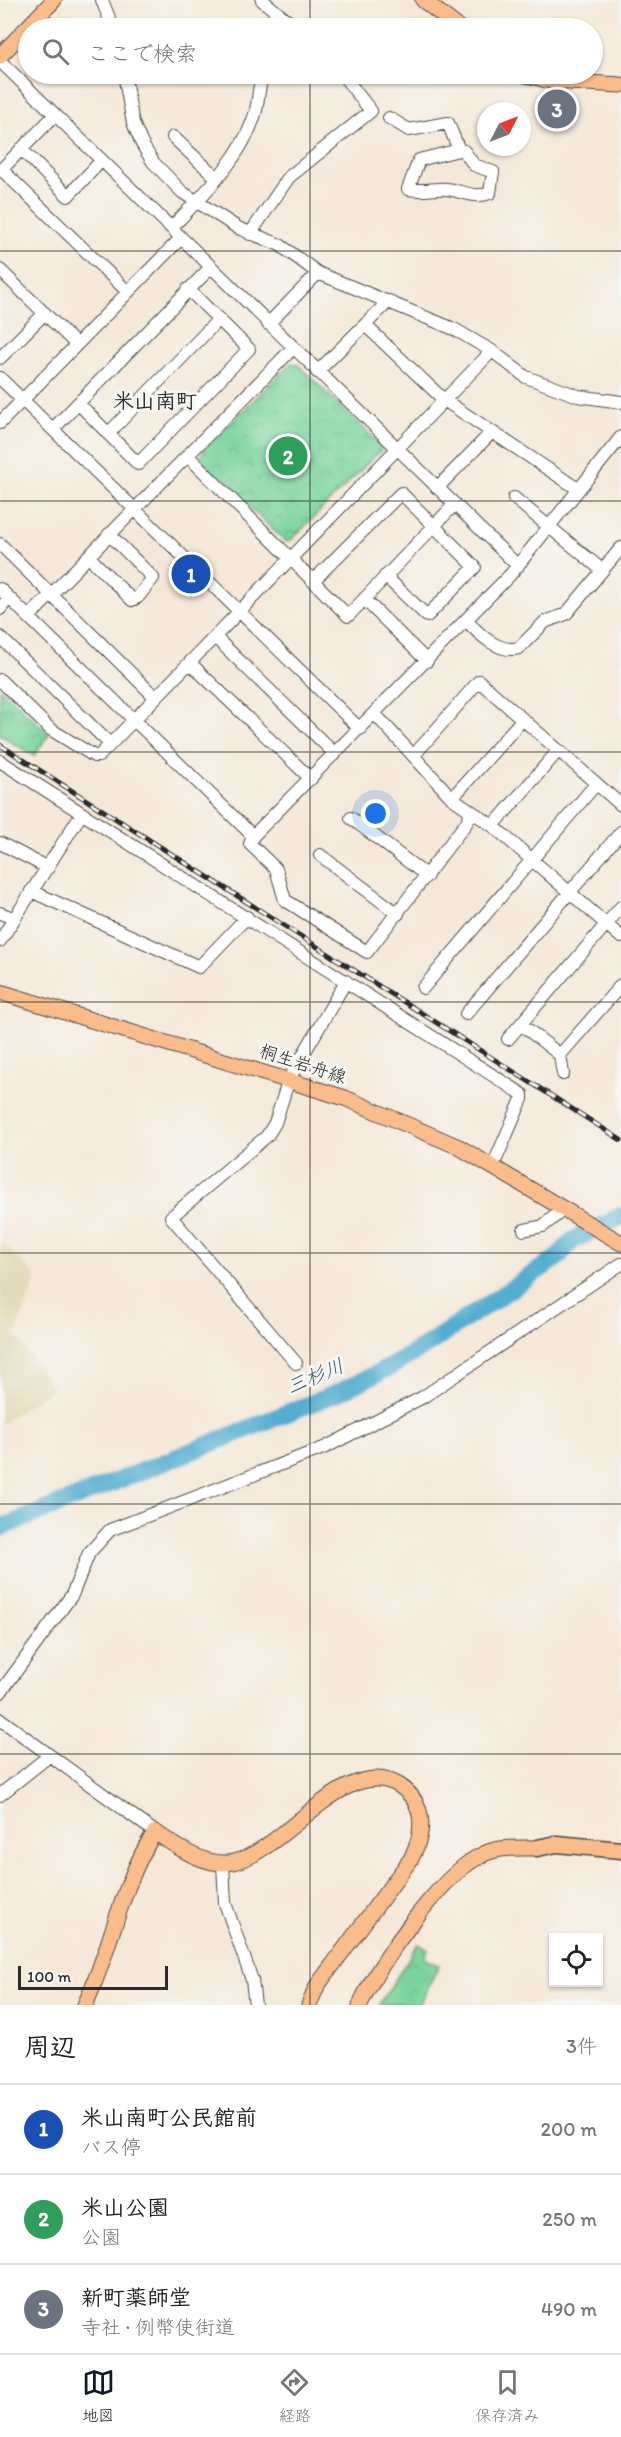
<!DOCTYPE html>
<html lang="ja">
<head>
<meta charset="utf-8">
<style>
  :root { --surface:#fff; --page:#f2f2f2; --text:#222; --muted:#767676; --line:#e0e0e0; --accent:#111827 }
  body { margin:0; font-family:Itim,"Klee One",sans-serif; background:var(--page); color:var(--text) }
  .controls { position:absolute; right:18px; bottom:18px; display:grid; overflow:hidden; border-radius:0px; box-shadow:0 2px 4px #0004 }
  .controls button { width:54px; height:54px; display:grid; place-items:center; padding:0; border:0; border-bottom:2px solid var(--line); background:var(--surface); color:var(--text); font:30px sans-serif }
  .compass { position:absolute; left:477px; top:102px; width:54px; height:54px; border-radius:50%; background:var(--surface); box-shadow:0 2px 4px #0004; rotate:48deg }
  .scale { position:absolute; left:18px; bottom:15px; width:150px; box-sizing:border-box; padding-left:6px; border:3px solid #2b2b2b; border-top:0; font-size:16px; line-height:21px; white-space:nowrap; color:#2b2b2b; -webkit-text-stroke:4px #f6f6f2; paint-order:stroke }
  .you { position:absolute; left:376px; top:814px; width:21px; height:21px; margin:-15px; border:4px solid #fff; border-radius:50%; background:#1a73e8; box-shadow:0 0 0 9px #1a73e833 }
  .badge { display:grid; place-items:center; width:39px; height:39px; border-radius:50%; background:var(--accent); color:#fff; font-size:20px; font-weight:700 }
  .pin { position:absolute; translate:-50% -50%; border:3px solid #fff; box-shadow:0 2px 6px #0006 }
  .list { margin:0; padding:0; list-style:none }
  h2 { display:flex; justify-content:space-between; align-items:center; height:78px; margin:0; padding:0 24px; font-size:26px }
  h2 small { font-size:20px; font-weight:400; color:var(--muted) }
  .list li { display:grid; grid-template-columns:39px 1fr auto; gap:18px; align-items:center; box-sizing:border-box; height:90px; padding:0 24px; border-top:2px solid var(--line) }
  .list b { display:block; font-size:22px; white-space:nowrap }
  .list p { margin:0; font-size:20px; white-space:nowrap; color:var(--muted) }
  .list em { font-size:20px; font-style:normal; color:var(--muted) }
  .icon { flex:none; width:33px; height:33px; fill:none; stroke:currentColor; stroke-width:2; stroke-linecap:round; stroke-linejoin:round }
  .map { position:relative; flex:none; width:621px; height:2005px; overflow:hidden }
  .search { position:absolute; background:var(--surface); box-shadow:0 2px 4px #0004; left:18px; right:18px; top:18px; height:66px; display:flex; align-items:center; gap:15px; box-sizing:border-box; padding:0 21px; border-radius:33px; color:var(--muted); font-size:22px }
  .sheet { height:348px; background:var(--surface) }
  nav { display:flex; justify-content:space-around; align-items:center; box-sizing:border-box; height:84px; border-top:2px solid var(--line); background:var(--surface); font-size:16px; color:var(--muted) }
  nav a { display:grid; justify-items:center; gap:3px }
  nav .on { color:var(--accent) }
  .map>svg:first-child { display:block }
  .built { fill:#e4dbba }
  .park { fill:url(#park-crowns); stroke:#528063; stroke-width:1.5 }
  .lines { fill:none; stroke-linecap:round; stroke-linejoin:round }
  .river { stroke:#52add0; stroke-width:18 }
  .minor-casing { stroke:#494745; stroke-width:14 }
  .major-casing { stroke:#494745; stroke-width:17 }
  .highway-casing { stroke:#494745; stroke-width:19 }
  .minor { stroke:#fff; stroke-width:12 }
  .major { stroke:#fabc8b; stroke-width:15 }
  .highway { stroke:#fabc8b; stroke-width:16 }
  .rail-casing { stroke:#2b2b2b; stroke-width:5 }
  .rail { stroke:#f6f6f2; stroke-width:3; stroke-dasharray:9; stroke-linecap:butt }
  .grid { fill:none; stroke:#2b2b2b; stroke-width:1.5; stroke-opacity:0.55 }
  .labels { text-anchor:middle; stroke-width:6; stroke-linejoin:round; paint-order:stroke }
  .street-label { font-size:18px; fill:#2b2b2b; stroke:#f6f6f2 }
  .water-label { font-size:20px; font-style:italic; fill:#395865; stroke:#f6f6f2 }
  .quarter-label { font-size:21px; font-weight:bold; fill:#2b2b2b; stroke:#f6f6f2 }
</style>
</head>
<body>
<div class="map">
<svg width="621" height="2005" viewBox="0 0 621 2005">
  <defs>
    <pattern id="park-crowns" width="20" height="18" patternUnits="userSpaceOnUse" patternTransform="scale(1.5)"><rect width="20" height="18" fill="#79d49b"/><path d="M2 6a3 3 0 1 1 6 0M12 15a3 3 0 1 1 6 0" fill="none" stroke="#69b686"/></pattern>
  </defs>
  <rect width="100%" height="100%" fill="#f6f6f2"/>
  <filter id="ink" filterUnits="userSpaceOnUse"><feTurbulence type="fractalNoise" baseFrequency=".0167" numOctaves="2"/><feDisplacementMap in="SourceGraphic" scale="12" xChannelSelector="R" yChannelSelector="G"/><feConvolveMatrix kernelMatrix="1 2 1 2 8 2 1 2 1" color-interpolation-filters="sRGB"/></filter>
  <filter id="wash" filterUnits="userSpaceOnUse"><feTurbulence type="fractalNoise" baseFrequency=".008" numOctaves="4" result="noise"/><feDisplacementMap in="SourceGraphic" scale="24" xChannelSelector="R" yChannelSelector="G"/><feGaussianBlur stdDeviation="1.35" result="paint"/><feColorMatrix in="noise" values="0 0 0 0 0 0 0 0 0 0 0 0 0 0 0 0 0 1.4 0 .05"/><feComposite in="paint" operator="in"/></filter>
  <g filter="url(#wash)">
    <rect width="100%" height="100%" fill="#f5e8d8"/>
    <path class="built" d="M 3,1243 L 37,1278 L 15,1334 L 53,1389 L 0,1424 L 0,1246 Z"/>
    <path class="park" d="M 291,363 L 297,364 L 380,444 L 381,450 L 290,541 L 285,541 L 201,461 L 202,451 Z
      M 0,688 L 49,734 L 34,756 L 0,735 Z
      M 418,1944 L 428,1949 L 424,1958 L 439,1965 L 419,2005 L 379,2005 Z"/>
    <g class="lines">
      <path class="river" d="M 0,1528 L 337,1393 L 390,1367 L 428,1344 L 557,1258 L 572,1241 L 621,1216"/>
    </g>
  </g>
  <g filter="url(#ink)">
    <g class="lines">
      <defs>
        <path id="minor" d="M 102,0 L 113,28
          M 262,0 L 296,28
          M 0,61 L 518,566
          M 124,74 L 133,123 L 142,144 L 153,162 L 182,192 L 238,228 L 280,245 L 318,273 L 454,329 L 492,351 L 526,377 L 578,396 L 621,402
          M 389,118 L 409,130 L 448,123 L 459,150 L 419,160 L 408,189 C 424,192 433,188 447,189 C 463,191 474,199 490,193 L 493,172 L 474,165 L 464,151 L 459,150
          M 173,137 L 216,177
          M 21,149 L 68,196 L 101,161
          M 1,169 L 128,292
          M 0,171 L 54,116
          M 171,228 C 202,196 242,158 255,114 C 259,101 258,86 263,74
          M 250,234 L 289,177 L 371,111 L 342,74
          M 0,270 L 76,344
          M 268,324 L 318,273
          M 365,325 L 444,400 L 578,489
          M 0,358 L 45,313
          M 317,372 L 389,301
          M 0,378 L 360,729
          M 78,403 L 138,464 L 249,349 L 188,289
          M 0,423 L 181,238
          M 53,429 L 210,268
          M 108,434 L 219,319
          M 188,456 L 348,616 L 454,505
          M 437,488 L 492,432
          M 514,498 L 602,570
          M 0,544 L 155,697
          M 88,556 L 132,600 L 138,597 L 153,578 L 109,534
          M 313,581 L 401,493 L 475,567 L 427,616 L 385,576
          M 0,589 L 253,836
          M 364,599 L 427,661
          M 0,609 L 9,598
          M 29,617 L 293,348
          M 467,621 C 479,634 499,654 519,648 L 545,622 L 566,614 L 621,548
          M 0,637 L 110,744
          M 215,637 L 335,754
          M 190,663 L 311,779
          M 0,680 L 50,729 L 94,756 L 99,756 L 492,351
          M 374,713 L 452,798 L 493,826 L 621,937
          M 415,754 L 479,681 L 621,805
          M 0,761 L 522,1094 L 522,1099 L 493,1166
          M 452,798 L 522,720
          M 471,812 L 467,822 L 367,952 L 285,900 L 276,869 L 250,844 L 253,836 L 510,575 L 621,437
          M 351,818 L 427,876
          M 493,826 L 558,751
          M 0,843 L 48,868
          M 320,855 L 398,914
          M 31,891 L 199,967 L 247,917
          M 0,913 L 13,918
          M 0,941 L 82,813
          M 423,988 L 596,784
          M 466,1014 L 621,832
          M 522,1025 L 560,1055 L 563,1074
          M 508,1039 L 621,907
          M 560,1055 L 621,985
          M 524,1230 L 543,1226 L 565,1208
          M 296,1363 L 171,1217 L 267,1136 L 275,1123 L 289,1079 L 346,981
          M 0,1693 L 72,1595 L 89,1553 L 110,1530 L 326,1447 L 423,1397 L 621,1264
          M 0,1719 L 155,1832
          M 0,1795 L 49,1756
          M 223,1864 L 225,1903 L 252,1980 L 255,2005"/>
        <path id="major" d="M 423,0 L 459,28
          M 0,56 L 54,0
          M 522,74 L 551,81 L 621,85
          M 0,992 L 345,1098 L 459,1147 L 621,1243
          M 85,2005 C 111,1949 121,1884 155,1832 C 177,1847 206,1868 234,1862 C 284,1851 347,1752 400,1786 C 409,1792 416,1800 419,1811 C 424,1828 418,1844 411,1859 L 317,1986 L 309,2005
          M 360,2005 C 377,1965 440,1877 478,1857 C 496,1846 517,1848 537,1848"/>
        <path id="highway" d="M 537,1848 L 557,1844 L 621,1850"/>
      </defs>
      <use href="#minor" class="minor-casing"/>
      <use href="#major" class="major-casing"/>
      <use href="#highway" class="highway-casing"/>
      <use href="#minor" class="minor"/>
      <use href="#major" class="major"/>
      <use href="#highway" class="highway"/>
      <defs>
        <path id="rail" d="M 0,745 L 621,1140"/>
      </defs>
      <use href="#rail" class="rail-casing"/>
      <use href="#rail" class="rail"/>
    </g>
  </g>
  <path class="grid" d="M 310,0 L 310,28M 310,74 L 310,2005M 0,251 L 621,251M 0,501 L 621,501M 0,752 L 621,752M 0,1002 L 621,1002M 0,1253 L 621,1253M 0,1504 L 621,1504M 0,1754 L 621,1754"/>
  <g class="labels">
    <g class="street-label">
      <text transform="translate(303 1064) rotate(18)" y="6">桐生岩舟線</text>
    </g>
    <g class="water-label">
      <text transform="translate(315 1376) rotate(-23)" y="7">三杉川</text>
    </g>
    <g class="quarter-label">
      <text x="155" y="408">米山南町</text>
    </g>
  </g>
</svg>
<div class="controls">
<button><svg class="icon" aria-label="locate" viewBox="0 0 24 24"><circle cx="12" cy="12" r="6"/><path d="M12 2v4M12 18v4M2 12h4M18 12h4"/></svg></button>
</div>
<svg class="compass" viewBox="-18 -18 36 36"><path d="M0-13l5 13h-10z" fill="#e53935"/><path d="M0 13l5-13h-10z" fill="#767676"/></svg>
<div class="scale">100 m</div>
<div class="you"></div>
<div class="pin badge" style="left:191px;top:574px;background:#1a4fb4">1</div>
<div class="pin badge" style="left:288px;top:456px;background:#2e9e5b">2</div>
<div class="pin badge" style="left:557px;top:109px;background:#6b7280">3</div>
<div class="search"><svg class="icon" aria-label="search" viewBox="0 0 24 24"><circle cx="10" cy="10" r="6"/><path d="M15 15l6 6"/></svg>ここで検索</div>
</div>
<section class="sheet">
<h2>周辺<small>3件</small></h2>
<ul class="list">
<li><span class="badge" style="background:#1a4fb4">1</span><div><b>米山南町公民館前</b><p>バス停</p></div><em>200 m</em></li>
<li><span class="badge" style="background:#2e9e5b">2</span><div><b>米山公園</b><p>公園</p></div><em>250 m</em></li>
<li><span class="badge" style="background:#6b7280">3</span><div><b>新町薬師堂</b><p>寺社 · 例幣使街道</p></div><em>490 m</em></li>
</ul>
</section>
<nav>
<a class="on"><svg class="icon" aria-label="map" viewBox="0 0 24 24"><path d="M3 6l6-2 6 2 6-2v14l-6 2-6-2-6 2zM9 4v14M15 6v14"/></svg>地図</a>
<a><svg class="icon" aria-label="directions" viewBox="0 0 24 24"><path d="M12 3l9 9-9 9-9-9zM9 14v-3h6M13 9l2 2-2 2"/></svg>経路</a>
<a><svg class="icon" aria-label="saved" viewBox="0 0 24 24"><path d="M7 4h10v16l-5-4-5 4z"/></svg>保存済み</a>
</nav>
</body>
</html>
